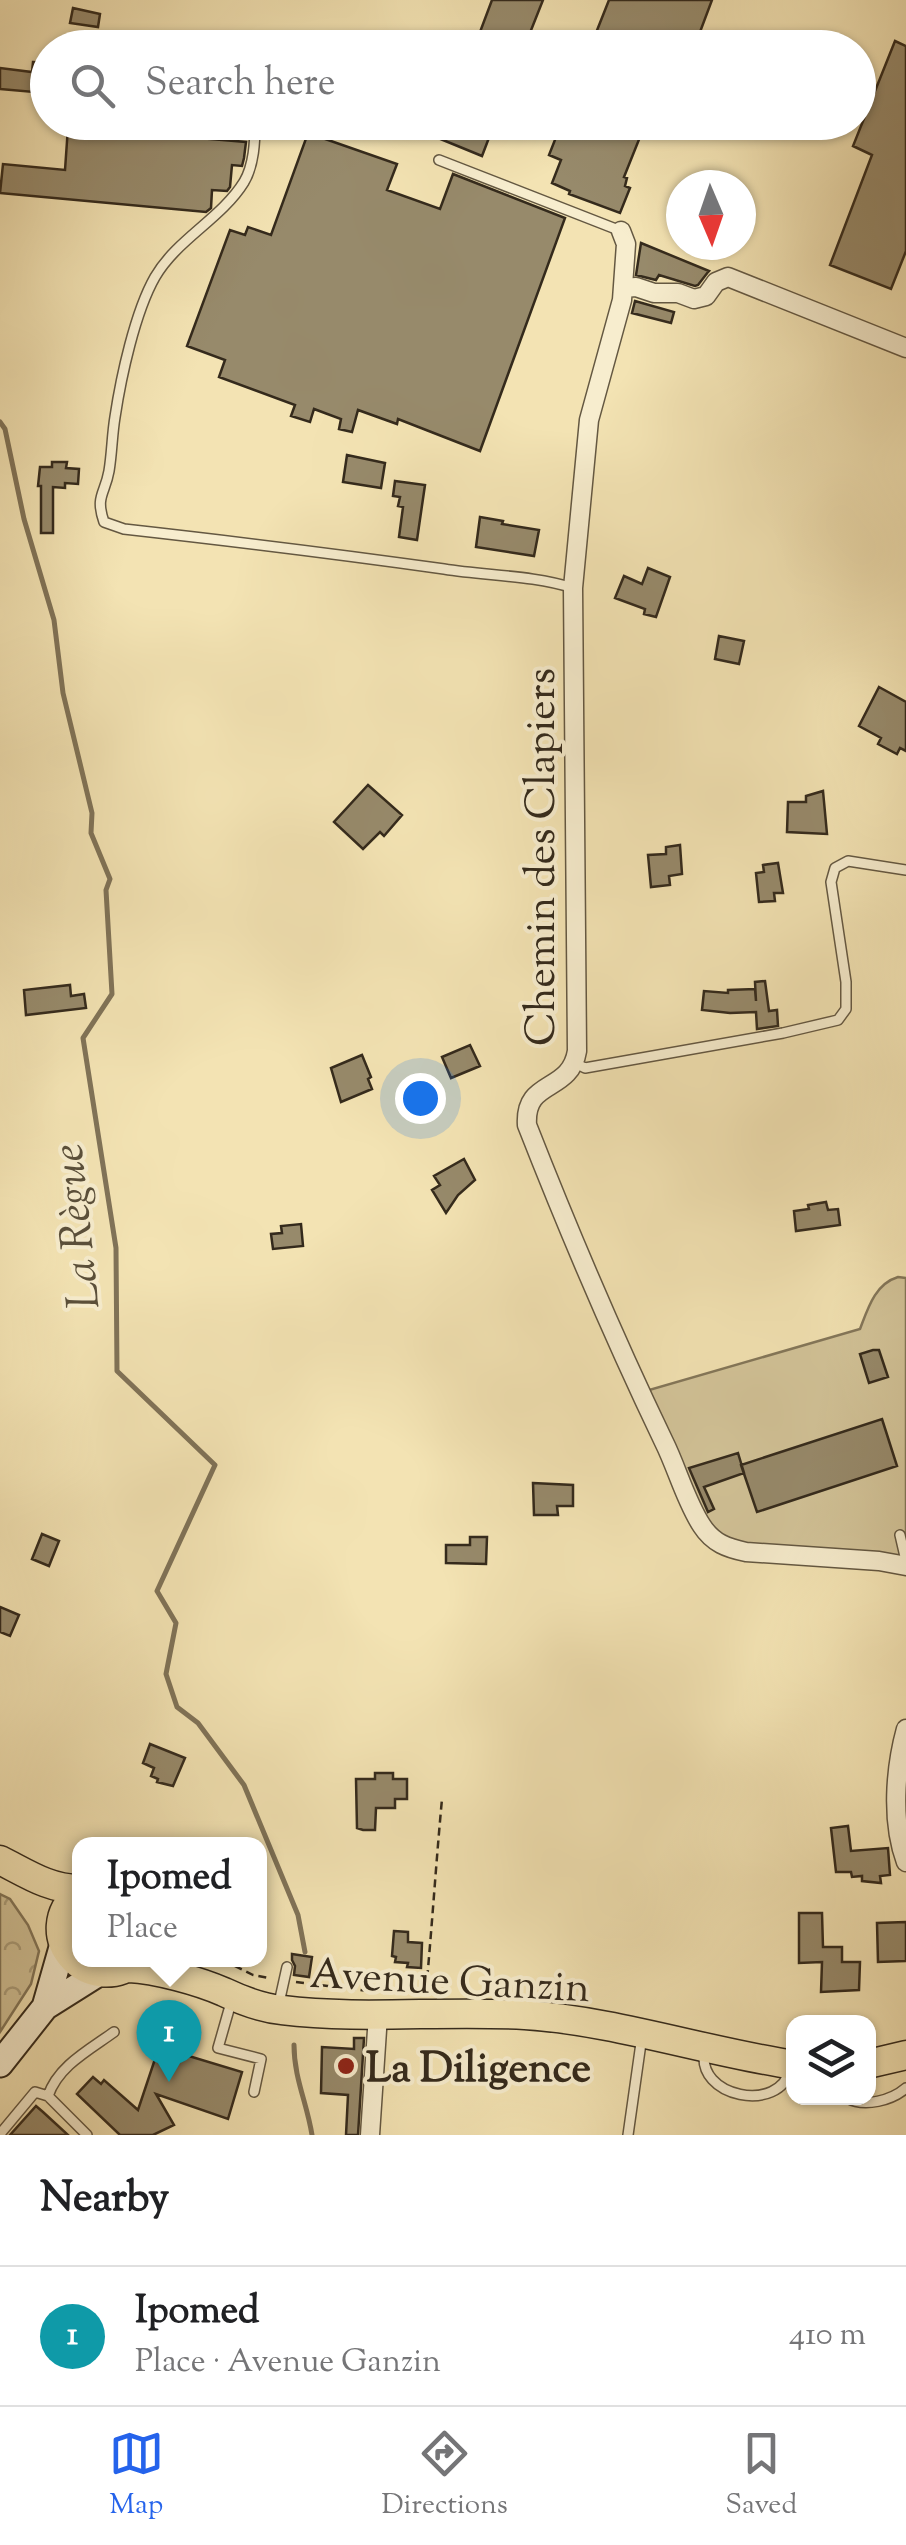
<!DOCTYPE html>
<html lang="en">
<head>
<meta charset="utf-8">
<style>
  :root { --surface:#fff; --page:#f6f6f6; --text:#202124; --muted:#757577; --line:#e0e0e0; --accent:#2563eb }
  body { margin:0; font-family:"Sorts Mill Goudy",serif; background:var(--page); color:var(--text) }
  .controls { position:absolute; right:30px; bottom:30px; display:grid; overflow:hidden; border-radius:20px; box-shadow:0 2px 8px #0004 }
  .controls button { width:90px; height:90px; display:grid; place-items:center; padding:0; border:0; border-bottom:2px solid var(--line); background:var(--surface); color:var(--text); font:50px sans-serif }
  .compass { position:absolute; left:666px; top:170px; width:90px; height:90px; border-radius:50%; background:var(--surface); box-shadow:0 2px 8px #0004; rotate:178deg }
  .you { position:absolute; left:420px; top:1098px; width:35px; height:35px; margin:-25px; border:8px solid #fff; border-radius:50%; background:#1a73e8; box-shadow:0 0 0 15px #1a73e833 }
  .badge { display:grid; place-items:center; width:65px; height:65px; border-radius:50%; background:var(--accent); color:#fff; font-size:32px; font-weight:700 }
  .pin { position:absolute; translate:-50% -82px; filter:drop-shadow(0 2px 5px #0008) }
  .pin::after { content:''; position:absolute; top:52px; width:35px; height:30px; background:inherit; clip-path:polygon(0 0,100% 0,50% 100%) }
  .popup { position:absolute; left:72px; top:1837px; width:195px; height:130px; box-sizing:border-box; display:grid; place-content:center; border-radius:20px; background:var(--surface); filter:drop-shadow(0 2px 8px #0005); font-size:32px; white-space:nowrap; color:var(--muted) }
  .popup b { font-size:38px; color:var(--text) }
  .popup::after { content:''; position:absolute; left:50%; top:100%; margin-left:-20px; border:20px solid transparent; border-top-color:var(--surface) }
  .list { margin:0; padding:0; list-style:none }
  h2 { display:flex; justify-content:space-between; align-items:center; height:130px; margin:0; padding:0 40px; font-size:42px }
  h2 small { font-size:32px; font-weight:400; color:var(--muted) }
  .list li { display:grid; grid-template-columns:65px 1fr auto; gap:30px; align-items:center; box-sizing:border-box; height:140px; padding:0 40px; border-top:2px solid var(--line) }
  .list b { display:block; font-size:38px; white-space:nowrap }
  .list p { margin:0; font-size:32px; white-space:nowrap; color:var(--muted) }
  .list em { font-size:32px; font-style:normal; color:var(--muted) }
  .icon { flex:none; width:55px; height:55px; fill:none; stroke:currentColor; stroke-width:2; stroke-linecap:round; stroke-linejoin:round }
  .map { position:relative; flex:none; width:906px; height:2135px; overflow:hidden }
  .search { position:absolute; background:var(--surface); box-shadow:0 2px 8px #0004; left:30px; right:30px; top:30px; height:110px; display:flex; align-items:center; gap:25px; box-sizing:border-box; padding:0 35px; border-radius:55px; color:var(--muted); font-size:38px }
  .sheet { height:270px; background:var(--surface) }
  nav { display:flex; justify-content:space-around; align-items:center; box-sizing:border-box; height:140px; border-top:2px solid var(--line); background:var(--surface); font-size:28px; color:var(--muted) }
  nav a { display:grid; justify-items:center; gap:5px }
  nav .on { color:var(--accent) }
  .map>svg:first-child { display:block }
  .green { fill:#d3c499; stroke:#84775a; stroke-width:2.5 }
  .forest { fill:url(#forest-crowns); stroke:#84775a; stroke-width:2.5 }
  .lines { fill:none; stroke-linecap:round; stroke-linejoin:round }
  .stream { stroke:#807358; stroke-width:5 }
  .building { fill:#978a6b; stroke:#342a1c; stroke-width:2.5 }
  .lane-casing { stroke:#645842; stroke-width:12 }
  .street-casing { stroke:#645842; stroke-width:21 }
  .secondary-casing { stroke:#342a1c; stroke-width:29 }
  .primary-casing { stroke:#342a1c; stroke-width:31 }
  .path { stroke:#342a1c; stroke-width:2.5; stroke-dasharray:8 5; stroke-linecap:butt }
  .lane { stroke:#f7edce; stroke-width:9 }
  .street { stroke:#f7edce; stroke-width:18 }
  .secondary { stroke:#f7edce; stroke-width:25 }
  .primary { stroke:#f3e3b3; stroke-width:28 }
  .poi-dot { fill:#8f2418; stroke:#f7edce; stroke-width:4 }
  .labels { text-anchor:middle; stroke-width:8; stroke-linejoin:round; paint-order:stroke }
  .street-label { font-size:42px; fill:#342a1c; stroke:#f7edce }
  .poi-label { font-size:42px; font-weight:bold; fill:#342a1c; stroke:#f7edce; text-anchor:start }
  .water-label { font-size:45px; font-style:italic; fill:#5a4f3a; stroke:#f7edce }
</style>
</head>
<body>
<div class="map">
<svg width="906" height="2135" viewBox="0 0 906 2135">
  <defs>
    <pattern id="forest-crowns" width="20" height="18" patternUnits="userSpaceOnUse" patternTransform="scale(2.5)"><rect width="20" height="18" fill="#d3c499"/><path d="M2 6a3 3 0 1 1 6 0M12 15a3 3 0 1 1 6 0" fill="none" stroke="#ac9f7c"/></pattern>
  </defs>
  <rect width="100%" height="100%" fill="#f3e3b3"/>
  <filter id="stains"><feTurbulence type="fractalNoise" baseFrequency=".002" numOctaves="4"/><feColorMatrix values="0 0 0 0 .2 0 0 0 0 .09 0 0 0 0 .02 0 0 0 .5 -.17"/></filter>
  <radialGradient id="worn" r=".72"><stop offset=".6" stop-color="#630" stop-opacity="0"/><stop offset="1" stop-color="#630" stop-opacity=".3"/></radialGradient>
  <path class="green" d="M 898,1277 L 906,1278 L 906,1560 L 730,1542 L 700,1515 L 649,1390 L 860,1329 C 868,1308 875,1284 898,1277 Z"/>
  <path class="forest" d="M 0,1894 L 10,1899 L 28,1925 L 39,1951 L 31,1984 L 0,2032 Z"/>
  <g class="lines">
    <path class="stream" d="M 0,422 L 5,429 L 24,519 L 54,620 L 63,693 L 92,813 L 91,833 L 110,879 L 106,890 L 112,994 L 83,1038 L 116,1248 L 117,1371 L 215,1465 L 157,1591 L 176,1623 L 166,1674 L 177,1707 L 198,1723 L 244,1785 L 298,1915 L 305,1952
      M 294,2045 C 294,2078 307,2103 312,2135"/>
  </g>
  <path class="building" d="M 492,0 L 543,0 L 524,48 L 474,48 Z
    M 609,0 L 712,0 L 694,48 L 590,48 Z
    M 73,8 L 100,14 L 98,27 L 70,23 Z
    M 895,41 L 906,46 L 906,251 L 891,289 L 830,265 L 872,155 L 853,146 Z
    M 33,62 L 48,63 L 45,93 L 0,89 L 0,68 L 32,72 Z
    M 444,122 L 495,122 L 482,156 L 438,138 Z
    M 562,122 L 646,122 L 624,177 L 627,178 L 625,186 L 630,188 L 620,213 L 569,194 L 570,191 L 552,183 L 561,160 L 549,155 Z
    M 68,127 L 246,142 L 244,158 L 242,166 L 232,165 L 230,187 L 227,191 L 212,190 L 211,208 L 206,212 L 0,193 L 3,164 L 65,170 Z
    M 308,133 L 397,164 L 387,190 L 440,209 L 453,174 L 565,218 L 480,451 L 398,419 L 397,424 L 358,410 L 352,432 L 339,429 L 341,419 L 314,409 L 310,422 L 291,416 L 295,405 L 219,377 L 225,360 L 187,346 L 230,230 L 245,235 L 248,227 L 271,235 Z
    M 641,243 L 709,271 L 708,272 L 698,285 L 695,286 L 659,275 L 656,280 L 636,275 Z
    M 635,301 L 674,312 L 671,323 L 632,313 Z
    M 347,455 L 385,463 L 381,488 L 343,482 Z
    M 52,462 L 67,462 L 66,468 L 79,469 L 78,484 L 65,483 L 65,488 L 53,487 L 53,533 L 41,533 L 41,486 L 38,486 L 40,467 L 52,467 Z
    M 395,481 L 425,485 L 417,540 L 399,537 L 403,507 L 398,506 L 400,497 L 393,496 Z
    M 480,517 L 503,521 L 502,524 L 539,530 L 534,556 L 476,547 Z
    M 648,568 L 670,577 L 656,617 L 644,614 L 645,609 L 615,598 L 624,576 L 642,584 Z
    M 719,636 L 744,641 L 739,664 L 715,659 Z
    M 879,687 L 906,702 L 906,751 L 900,748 L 897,754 L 878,744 L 881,738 L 859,726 Z
    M 368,785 L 402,815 L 384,836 L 380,832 L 363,849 L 334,822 Z
    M 823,791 L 827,834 L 787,832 L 788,802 L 806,802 L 806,796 Z
    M 680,845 L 682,874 L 669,876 L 670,885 L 651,887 L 648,855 L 666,854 L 666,847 Z
    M 778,863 L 783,893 L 774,893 L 775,901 L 759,902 L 756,873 L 764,872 L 763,865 Z
    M 765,981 L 769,1011 L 777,1010 L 778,1026 L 757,1029 L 756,1012 L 730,1013 L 702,1010 L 704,991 L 728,993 L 728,990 L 755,989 L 756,1001 L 755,982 Z
    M 70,985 L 71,996 L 84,994 L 86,1008 L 26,1015 L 24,990 Z
    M 470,1045 L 480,1066 L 451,1078 L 442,1057 Z
    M 362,1055 L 371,1077 L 368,1079 L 372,1089 L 341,1102 L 331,1068 Z
    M 464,1159 L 475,1180 L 458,1195 L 446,1213 L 432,1190 L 440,1185 L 434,1176 Z
    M 826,1202 L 828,1210 L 838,1209 L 840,1225 L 796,1231 L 794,1211 L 809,1209 L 808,1205 Z
    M 301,1224 L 303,1246 L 273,1249 L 271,1234 L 282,1233 L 281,1226 Z
    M 873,1350 L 879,1350 L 888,1377 L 869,1383 L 860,1354 Z
    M 882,1419 L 897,1466 L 757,1512 L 741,1465 Z
    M 738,1453 L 744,1473 L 704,1487 L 714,1509 L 708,1512 L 689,1468 Z
    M 533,1483 L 573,1485 L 573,1506 L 557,1506 L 558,1515 L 534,1515 Z
    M 42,1534 L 59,1541 L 49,1566 L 32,1559 Z
    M 470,1537 L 487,1537 L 486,1564 L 446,1563 L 446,1545 L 470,1545 Z
    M 0,1607 L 19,1615 L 10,1636 L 0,1632 Z
    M 150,1744 L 185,1758 L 173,1786 L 157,1782 L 158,1779 L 151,1776 L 154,1768 L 143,1763 Z
    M 375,1773 L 393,1773 L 393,1779 L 407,1779 L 407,1799 L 395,1799 L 395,1808 L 376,1808 L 375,1830 L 363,1830 L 357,1828 L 356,1779 L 375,1779 Z
    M 848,1826 L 851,1851 L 888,1848 L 890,1875 L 880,1876 L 881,1883 L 862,1881 L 862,1876 L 852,1877 L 851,1872 L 836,1872 L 831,1828 Z
    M 799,1913 L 822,1913 L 823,1947 L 842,1947 L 842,1962 L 860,1962 L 859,1990 L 821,1992 L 822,1962 L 799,1963 Z
    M 906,1922 L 906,1961 L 878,1962 L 877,1923 Z
    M 394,1931 L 408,1932 L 408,1942 L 422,1943 L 421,1968 L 407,1967 L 408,1963 L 395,1962 L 396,1957 L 392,1956 Z
    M 292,1954 L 312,1957 L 309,1977 L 294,1975 L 295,1966 L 292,1960 Z
    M 354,2038 L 364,2038 L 358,2135 L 346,2135 L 348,2095 L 321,2093 L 322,2047 L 354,2049 Z
    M 159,2047 L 242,2072 L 228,2119 L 156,2094 L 174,2125 L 153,2135 L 120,2135 L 77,2094 L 93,2077 L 101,2084 L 104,2080 L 138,2110 Z
    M 36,2106 L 43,2112 L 68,2135 L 10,2135 Z"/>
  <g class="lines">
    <defs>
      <path id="lane" d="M 255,122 C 255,142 254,165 244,182 C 221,219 177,239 155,277 C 135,312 121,377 115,417 C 112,435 112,453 109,471 C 105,494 95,496 104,522 L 124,529 C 231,541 337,554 444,569 C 487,576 532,575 573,588
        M 439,160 L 621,231
        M 575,1063 L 585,1068 L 783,1033 L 838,1020 L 846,1009 L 846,982 L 831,882 L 835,868 L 848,861 L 906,870
        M 900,1535 L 906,1561
        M 232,1999 L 218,2048 L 261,2059 L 254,2092
        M 279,2003 L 287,1967
        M 705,2050 C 694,2098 781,2114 790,2069
        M 48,2096 C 58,2066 89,2050 114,2032
        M 847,2098 C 865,2108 892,2100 906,2088
        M 0,2134 L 35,2092 L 48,2096 L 87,2135
        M 628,2135 L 642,2036"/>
      <path id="street" d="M 621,231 L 626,244 L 622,300 L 589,420 L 573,588 L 577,1051 C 570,1094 524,1078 527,1125 C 569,1232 614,1338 664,1442 C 677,1468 686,1502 702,1526 C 713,1543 727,1548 746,1552 L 879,1561 L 906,1566
        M 624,288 L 636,287 L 654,293 L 678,293 L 694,299 L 706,296 L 716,282 L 728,277 L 906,348
        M 906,1729 C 895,1769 891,1822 906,1862
        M 370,2135 L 378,2015"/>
      <path id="secondary" d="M 45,2007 L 63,1944
        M 0,2064 L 45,2007 L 99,1973"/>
      <path id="primary" d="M 0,1860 C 26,1873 49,1889 79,1889
        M 79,1893 C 31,1932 87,2001 139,1960
        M 129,1968 C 155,1969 199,1981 224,1992 C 243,2001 261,2008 282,2010 C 362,2020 444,2010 525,2015 C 616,2021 703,2051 794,2065
        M 868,2064 L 906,2055"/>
    </defs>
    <use href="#lane" class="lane-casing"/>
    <use href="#street" class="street-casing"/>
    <use href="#secondary" class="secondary-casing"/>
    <use href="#primary" class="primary-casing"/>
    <path class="path" d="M 223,1960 L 253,1975 L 269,1978
      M 296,1982 L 368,1991
      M 426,1991 C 432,1927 436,1863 442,1799"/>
    <use href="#lane" class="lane"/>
    <use href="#street" class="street"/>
    <use href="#secondary" class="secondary"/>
    <use href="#primary" class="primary"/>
  </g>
  <circle class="poi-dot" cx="346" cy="2066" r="10"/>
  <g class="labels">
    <g class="street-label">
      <text transform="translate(539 857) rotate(-90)" y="15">Chemin des Clapiers</text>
      <text transform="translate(450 1979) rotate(3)" y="15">Avenue Ganzin</text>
    </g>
    <g class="poi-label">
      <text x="366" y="2081">La Diligence</text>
    </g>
    <g class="water-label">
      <text transform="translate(74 1227) rotate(-96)" y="16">La Règue</text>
    </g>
  </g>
  <rect width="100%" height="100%" filter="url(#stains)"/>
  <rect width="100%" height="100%" fill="url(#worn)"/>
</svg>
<div class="controls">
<button><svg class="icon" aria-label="layers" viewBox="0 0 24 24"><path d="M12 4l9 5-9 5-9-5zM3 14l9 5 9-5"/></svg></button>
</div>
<svg class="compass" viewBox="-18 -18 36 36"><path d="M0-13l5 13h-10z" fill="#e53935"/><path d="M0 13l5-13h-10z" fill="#757577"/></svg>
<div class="you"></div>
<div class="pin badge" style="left:169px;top:2082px;background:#0f9aa8">1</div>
<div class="popup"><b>Ipomed</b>Place</div>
<div class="search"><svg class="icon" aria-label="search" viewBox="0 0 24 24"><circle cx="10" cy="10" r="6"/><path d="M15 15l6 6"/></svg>Search here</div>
</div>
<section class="sheet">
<h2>Nearby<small></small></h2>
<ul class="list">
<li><span class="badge" style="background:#0f9aa8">1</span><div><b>Ipomed</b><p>Place · Avenue Ganzin</p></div><em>410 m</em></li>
</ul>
</section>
<nav>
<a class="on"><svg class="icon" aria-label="map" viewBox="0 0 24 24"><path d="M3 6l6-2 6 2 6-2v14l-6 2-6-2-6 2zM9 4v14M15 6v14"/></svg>Map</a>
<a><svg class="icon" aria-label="directions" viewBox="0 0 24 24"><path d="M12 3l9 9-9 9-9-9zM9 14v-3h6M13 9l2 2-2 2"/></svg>Directions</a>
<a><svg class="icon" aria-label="saved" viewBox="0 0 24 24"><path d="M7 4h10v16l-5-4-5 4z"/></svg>Saved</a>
</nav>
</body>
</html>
